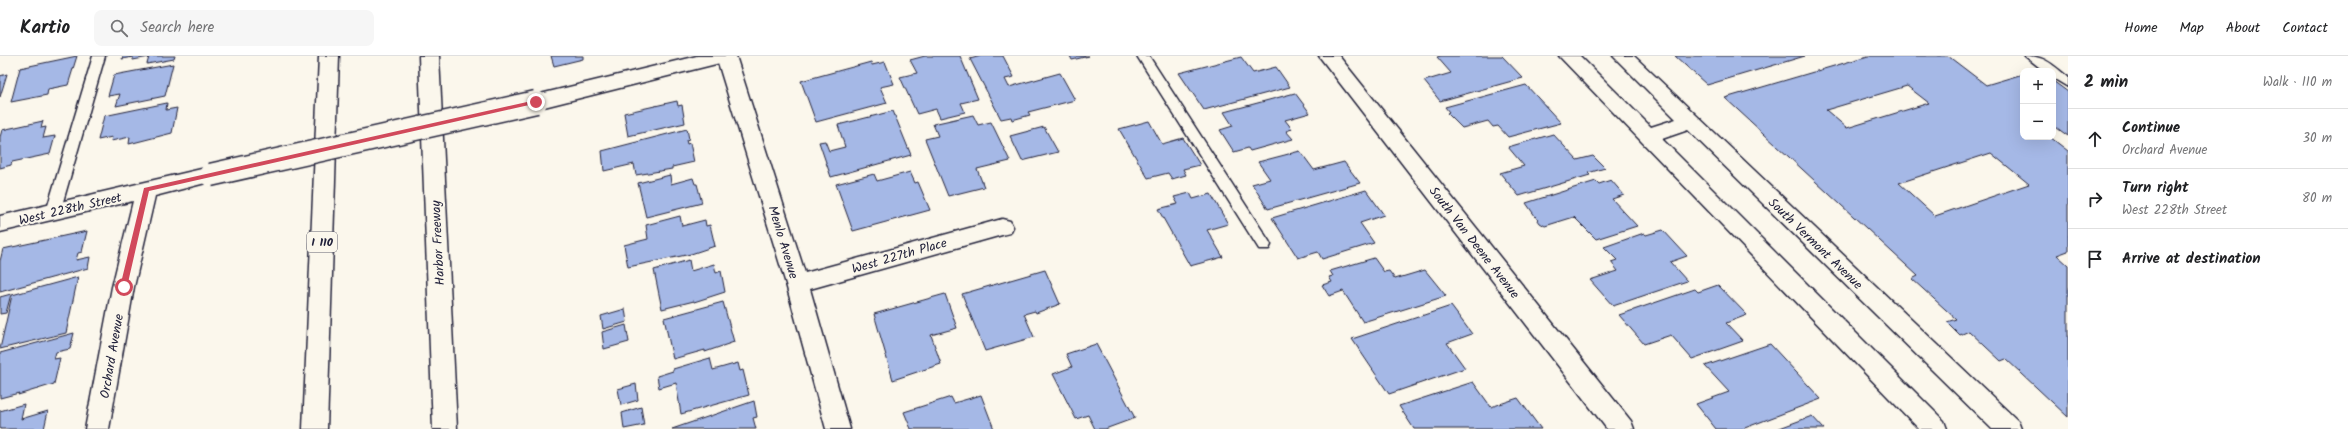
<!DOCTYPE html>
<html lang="en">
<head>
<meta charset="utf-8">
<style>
  :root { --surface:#fff; --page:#f6f6f6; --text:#202124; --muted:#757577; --line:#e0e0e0 }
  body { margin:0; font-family:Kalam,sans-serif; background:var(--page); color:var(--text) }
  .controls { position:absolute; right:12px; top:12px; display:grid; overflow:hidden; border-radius:8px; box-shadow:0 4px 16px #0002 }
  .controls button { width:36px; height:36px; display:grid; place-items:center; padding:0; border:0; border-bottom:1px solid var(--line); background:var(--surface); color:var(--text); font:20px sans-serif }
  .stop { position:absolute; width:12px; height:12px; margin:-9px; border:3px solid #d1495b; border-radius:50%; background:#fff }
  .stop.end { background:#d1495b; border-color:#fff; box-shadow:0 1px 4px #0008 }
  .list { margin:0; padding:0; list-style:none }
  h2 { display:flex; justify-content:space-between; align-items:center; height:52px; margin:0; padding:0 16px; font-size:17px }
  h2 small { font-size:13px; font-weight:400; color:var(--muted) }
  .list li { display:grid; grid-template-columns:26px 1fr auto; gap:12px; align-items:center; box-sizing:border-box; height:60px; padding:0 16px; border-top:1px solid var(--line) }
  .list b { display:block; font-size:15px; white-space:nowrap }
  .list p { margin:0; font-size:13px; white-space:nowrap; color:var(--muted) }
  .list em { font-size:13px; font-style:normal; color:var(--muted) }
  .icon { flex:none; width:22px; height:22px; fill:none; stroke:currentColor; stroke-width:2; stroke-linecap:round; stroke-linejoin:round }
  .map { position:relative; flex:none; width:2068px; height:373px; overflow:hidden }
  header { display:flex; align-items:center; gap:24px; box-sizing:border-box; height:56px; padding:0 20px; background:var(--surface); border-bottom:1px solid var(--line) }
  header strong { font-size:19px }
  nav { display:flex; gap:22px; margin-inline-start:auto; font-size:14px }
  .search { width:280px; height:36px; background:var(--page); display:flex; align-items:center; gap:10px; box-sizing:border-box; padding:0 14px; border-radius:8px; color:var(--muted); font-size:15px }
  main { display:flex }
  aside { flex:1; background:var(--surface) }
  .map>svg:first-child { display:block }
  .building { fill:#a5b8e6; stroke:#22223b; fill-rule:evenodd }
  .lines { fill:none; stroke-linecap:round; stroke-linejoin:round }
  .service-casing { stroke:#22223b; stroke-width:3 }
  .minor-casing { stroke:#22223b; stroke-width:3 }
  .tertiary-casing { stroke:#22223b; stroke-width:3 }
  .primary-casing { stroke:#22223b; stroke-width:3 }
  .motorway-casing { stroke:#22223b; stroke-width:3 }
  .service { fill:#fbf7ec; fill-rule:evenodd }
  .minor { fill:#fbf7ec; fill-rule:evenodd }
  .tertiary { fill:#fbf7ec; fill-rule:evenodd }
  .primary { fill:#fbf7ec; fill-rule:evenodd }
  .motorway { fill:#fbf7ec; fill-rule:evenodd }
  .minor-bridge-casing { stroke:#22223b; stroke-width:25; stroke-linecap:butt }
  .minor-bridge { stroke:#fbf7ec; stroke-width:22 }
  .route { fill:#d1495b }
  .labels { text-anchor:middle; stroke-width:4; stroke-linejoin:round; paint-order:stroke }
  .shield { fill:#fbf7ec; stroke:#636270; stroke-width:1 }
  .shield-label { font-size:12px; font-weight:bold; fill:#22223b }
  .street-label { font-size:13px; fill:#22223b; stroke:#fbf7ec }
</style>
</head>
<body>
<header>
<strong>Kartio</strong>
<div class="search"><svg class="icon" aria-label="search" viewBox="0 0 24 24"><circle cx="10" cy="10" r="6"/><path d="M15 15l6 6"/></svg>Search here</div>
<nav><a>Home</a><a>Map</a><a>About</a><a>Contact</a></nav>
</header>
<main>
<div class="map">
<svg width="2068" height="373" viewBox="0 0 2068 373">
  <rect width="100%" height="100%" fill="#fbf7ec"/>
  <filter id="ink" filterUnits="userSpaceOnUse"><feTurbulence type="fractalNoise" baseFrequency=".025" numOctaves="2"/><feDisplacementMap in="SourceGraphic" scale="8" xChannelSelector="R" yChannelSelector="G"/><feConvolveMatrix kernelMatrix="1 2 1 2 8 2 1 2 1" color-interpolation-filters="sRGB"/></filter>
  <g filter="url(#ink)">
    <path class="building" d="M 77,0 L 68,29 L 48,33 L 47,39 L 11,46 L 20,12 Z
      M 123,0 L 175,0 L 174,3 L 147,8 L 149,1 L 133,4 L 133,1 L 122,3 Z
      M 551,0 L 583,0 L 583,3 L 554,10 Z
      M 925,0 L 960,0 L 978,43 L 961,47 L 965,56 L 940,62 L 936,53 L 917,58 L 900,21 L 917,17 L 910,4 Z
      M 981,0 L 1003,0 L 1014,21 L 1005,23 L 1009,31 L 1060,17 L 1075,44 L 1028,56 L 1030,59 L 1012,64 L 1011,61 L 1001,63 L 970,3 Z
      M 1070,0 L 1089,0 L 1072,4 Z
      M 1441,0 L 1502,0 L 1523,22 L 1440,45 L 1424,25 L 1451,17 L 1437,1 Z
      M 1675,0 L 1805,0 L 1707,29 Z
      M 1868,0 L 1948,0 L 1986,29 L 2023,18 L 2023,81 L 2050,81 L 2068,95 L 2068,195 L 2057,199 L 2068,209 L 2068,361 L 2006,303 L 2001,305 L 1969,275 L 1960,279 L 1947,266 L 1956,263 L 1912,223 L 1918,220 L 1725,42 ZM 1907,30 L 1929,47 L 1847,72 L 1826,54 ZM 1991,97 L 2029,128 L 1935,160 L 1899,127 Z
      M 1241,1 L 1253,17 L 1276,11 L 1290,31 L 1204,54 L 1179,17 Z
      M 871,6 L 872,9 L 885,6 L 894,28 L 880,31 L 887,47 L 816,66 L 801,25 Z
      M 173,8 L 165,40 L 116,50 L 120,38 L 108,40 L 114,19 Z
      M 7,18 L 0,41 L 0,20 Z
      M 2053,25 L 2068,36 L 2068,80 L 2057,72 L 2053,73 Z
      M 1526,29 L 1561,67 L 1508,81 L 1498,70 L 1493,71 L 1488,65 L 1462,72 L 1447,57 L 1449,56 L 1445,51 Z
      M 1295,37 L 1310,57 L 1285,64 L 1292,73 L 1286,75 L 1293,83 L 1250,95 L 1248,92 L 1234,96 L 1220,74 L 1233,70 L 1224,56 Z
      M 677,45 L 678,50 L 682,49 L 685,67 L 628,80 L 624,57 Z
      M 167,47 L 166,54 L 177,52 L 172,77 L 129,88 L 130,81 L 111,85 L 112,81 L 98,84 L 104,60 Z
      M 893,55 L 911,99 L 831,121 L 819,86 L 825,85 L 829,95 L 845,91 L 838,69 Z
      M 973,59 L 978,69 L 991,66 L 1010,105 L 977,113 L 984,131 L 948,140 L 925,83 L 938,80 L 933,68 Z
      M 43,65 L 41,72 L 46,71 L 43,82 L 55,80 L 50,98 L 12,106 L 11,109 L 0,112 L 0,81 L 2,74 Z
      M 1149,65 L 1162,88 L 1183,82 L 1200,109 L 1183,113 L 1186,119 L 1172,123 L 1168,117 L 1148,122 L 1119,73 Z
      M 1044,71 L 1058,96 L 1022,105 L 1010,80 Z
      M 687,73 L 689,83 L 686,84 L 687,88 L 690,87 L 694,106 L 672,111 L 672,113 L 636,119 L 634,108 L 604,115 L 602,95 Z
      M 1553,78 L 1577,104 L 1593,100 L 1605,112 L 1588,117 L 1590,119 L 1519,140 L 1500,117 L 1524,110 L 1508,91 Z
      M 1300,95 L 1314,114 L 1344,106 L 1360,127 L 1268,153 L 1252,128 L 1270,123 L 1258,106 Z
      M 910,116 L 915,127 L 918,126 L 930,154 L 853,175 L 836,128 L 874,118 L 877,125 Z
      M 670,119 L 671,128 L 693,122 L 695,128 L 697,128 L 702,147 L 646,161 L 638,127 Z
      M 1611,124 L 1624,139 L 1612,143 L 1637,170 L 1596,183 L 1574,161 L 1545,170 L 1540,167 L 1526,147 L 1596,125 L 1599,128 Z
      M 1366,134 L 1384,159 L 1360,167 L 1374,187 L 1322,203 L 1318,196 L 1298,202 L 1272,162 Z
      M 1190,137 L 1193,143 L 1211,138 L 1228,168 L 1207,174 L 1223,201 L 1190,210 L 1158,153 L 1178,148 L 1174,141 Z
      M 680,160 L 682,170 L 705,164 L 706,170 L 710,169 L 715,190 L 691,198 L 628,211 L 624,189 L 648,183 L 646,169 Z
      M 1663,174 L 1687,200 L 1670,206 L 1687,225 L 1613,250 L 1590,224 L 1618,215 L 1611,206 L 1617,204 L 1604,191 L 1644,177 L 1646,179 Z
      M 87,175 L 82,196 L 78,197 L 76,204 L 90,201 L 88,212 L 0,236 L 0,205 L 3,193 Z
      M 1374,202 L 1384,216 L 1389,215 L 1395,223 L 1425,214 L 1446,240 L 1363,266 L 1343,235 L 1329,240 L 1322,229 L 1332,226 L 1329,221 L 1333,220 L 1330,215 Z
      M 689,204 L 691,215 L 714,208 L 716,217 L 721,215 L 725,236 L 694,246 L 694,245 L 662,253 L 654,214 Z
      M 1045,214 L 1060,248 L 1036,257 L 1035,255 L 1024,258 L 1034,281 L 985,295 L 962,238 Z
      M 78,221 L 66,277 L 0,293 L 12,239 Z
      M 1718,229 L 1747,259 L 1726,267 L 1743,285 L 1692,303 L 1671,279 L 1644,288 L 1619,259 L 1695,233 L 1698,236 Z
      M 11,238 L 6,257 L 0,258 L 0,241 Z
      M 945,238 L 957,272 L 931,279 L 941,308 L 893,324 L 874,258 Z
      M 723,246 L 734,286 L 705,296 L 705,294 L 673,303 L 664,262 Z
      M 1451,250 L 1472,278 L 1447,287 L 1465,312 L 1389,338 L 1352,283 Z
      M 625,253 L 627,266 L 603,273 L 601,260 Z
      M 626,269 L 629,286 L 604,293 L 602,276 Z
      M 74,277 L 70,293 L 56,296 L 54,303 L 60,302 L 54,328 L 18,339 L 19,337 L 0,342 L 0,297 Z
      M 1096,288 L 1135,362 L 1105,373 L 1095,373 L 1088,359 L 1076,363 L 1053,318 L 1072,311 L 1066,298 Z
      M 1770,288 L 1821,343 L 1742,373 L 1716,373 L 1696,348 L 1729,336 L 1705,310 Z
      M 710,302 L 713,314 L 738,307 L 740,315 L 743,314 L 749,339 L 681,358 L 676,327 L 659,332 L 657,320 L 673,315 L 673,313 Z
      M 1473,326 L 1491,351 L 1518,342 L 1541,373 L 1414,373 L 1399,350 Z
      M 636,328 L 638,344 L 621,349 L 618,333 Z
      M 981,339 L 994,373 L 911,373 L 904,356 L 951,341 L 954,347 Z
      M 754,345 L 757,361 L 753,362 L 756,373 L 672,373 Z
      M 24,348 L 21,363 L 48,355 L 44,373 L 0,373 L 0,355 Z
      M 641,351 L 644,369 L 624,373 L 622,357 Z
      M 1812,360 L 1824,373 L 1777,373 Z"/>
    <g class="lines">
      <defs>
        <path id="service" d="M 93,0 L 105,0 L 60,156 L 58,160 L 48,160 L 46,156 Z
          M 1137,0 L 1149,0 L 1269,185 L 1271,189 L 1269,193 L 1259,193 Z
          M 2025,0 C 2046,0 2052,9 2068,21 L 2068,31 L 2053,22 L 2053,15 L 2044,15 Z"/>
        <path id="minor" d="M 716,0 L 736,0 L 805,217 L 1002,163 L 1010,165 L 1013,171 L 1010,177 L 1002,179 L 810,233 L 850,373 L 826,373 L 786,228 Z
          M 1319,0 L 1339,0 L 1631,365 L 1634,373 L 1607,373 Z
          M 210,111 L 217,114 L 220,119 L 217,124 L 155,140 L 134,231 L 109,373 L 85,373 L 112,231 L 133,145 L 0,176 L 0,160 Z"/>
        <path id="tertiary" d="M 697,0 L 734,0 L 731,5 L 724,6 L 536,53 L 529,51 L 526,46 L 529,41 L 536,39 Z"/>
        <path id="primary" d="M 1559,0 L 1580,0 L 1651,71 L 1676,63 L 1613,0 L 1634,0 L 2018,365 L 2021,373 L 1992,373 L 1688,74 L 1662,83 L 1944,365 L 1947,373 L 1919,373 Z"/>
        <path id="motorway" d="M 319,0 L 339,0 L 327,373 L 303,373 Z
          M 419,0 L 439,0 L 457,373 L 433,373 Z"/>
      </defs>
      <use href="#service" class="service-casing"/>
      <use href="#minor" class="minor-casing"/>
      <use href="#tertiary" class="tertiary-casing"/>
      <use href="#primary" class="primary-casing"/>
      <use href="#motorway" class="motorway-casing"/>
      <use href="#service" class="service"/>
      <use href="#minor" class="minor"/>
      <use href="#tertiary" class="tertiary"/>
      <use href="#primary" class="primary"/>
      <use href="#motorway" class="motorway"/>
      <defs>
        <path id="minor-bridge" d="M 210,119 L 536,46"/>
      </defs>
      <use href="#minor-bridge" class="minor-bridge-casing"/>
      <use href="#minor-bridge" class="minor-bridge"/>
    </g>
  </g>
  <path class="route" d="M 536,44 L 538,47 L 149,135 L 127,231 L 124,234 L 120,231 L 144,132 Z"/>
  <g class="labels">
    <rect class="shield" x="307" y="176" width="30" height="20" rx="3"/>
    <g class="shield-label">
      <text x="322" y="190">I 110</text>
    </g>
    <g class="street-label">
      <text transform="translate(70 152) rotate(-13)" y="5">West 228th Street</text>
      <text transform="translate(784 186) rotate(73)" y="5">Menlo Avenue</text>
      <text transform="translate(1475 186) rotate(52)" y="5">South Van Deene Avenue</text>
      <text transform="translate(437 187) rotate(-93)" y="5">Harbor Freeway</text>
      <text transform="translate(1816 187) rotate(44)" y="5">South Vermont Avenue</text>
      <text transform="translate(899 199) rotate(-16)" y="5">West 227th Place</text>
      <text transform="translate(111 300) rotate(-80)" y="5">Orchard Avenue</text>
    </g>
  </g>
</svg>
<div class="controls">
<button>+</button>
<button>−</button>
</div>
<div class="stop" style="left:124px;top:231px"></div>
<div class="stop end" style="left:536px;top:46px"></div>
</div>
<aside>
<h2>2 min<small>Walk · 110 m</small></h2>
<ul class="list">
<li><svg class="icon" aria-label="ahead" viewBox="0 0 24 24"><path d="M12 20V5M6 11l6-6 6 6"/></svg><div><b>Continue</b><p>Orchard Avenue</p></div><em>30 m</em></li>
<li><svg class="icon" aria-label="right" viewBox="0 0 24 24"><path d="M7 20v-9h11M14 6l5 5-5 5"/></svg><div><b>Turn right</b><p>West 228th Street</p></div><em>80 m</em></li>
<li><svg class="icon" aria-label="arrive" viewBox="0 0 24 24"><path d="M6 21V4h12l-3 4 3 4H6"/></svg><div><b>Arrive at destination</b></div></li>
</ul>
</aside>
</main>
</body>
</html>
